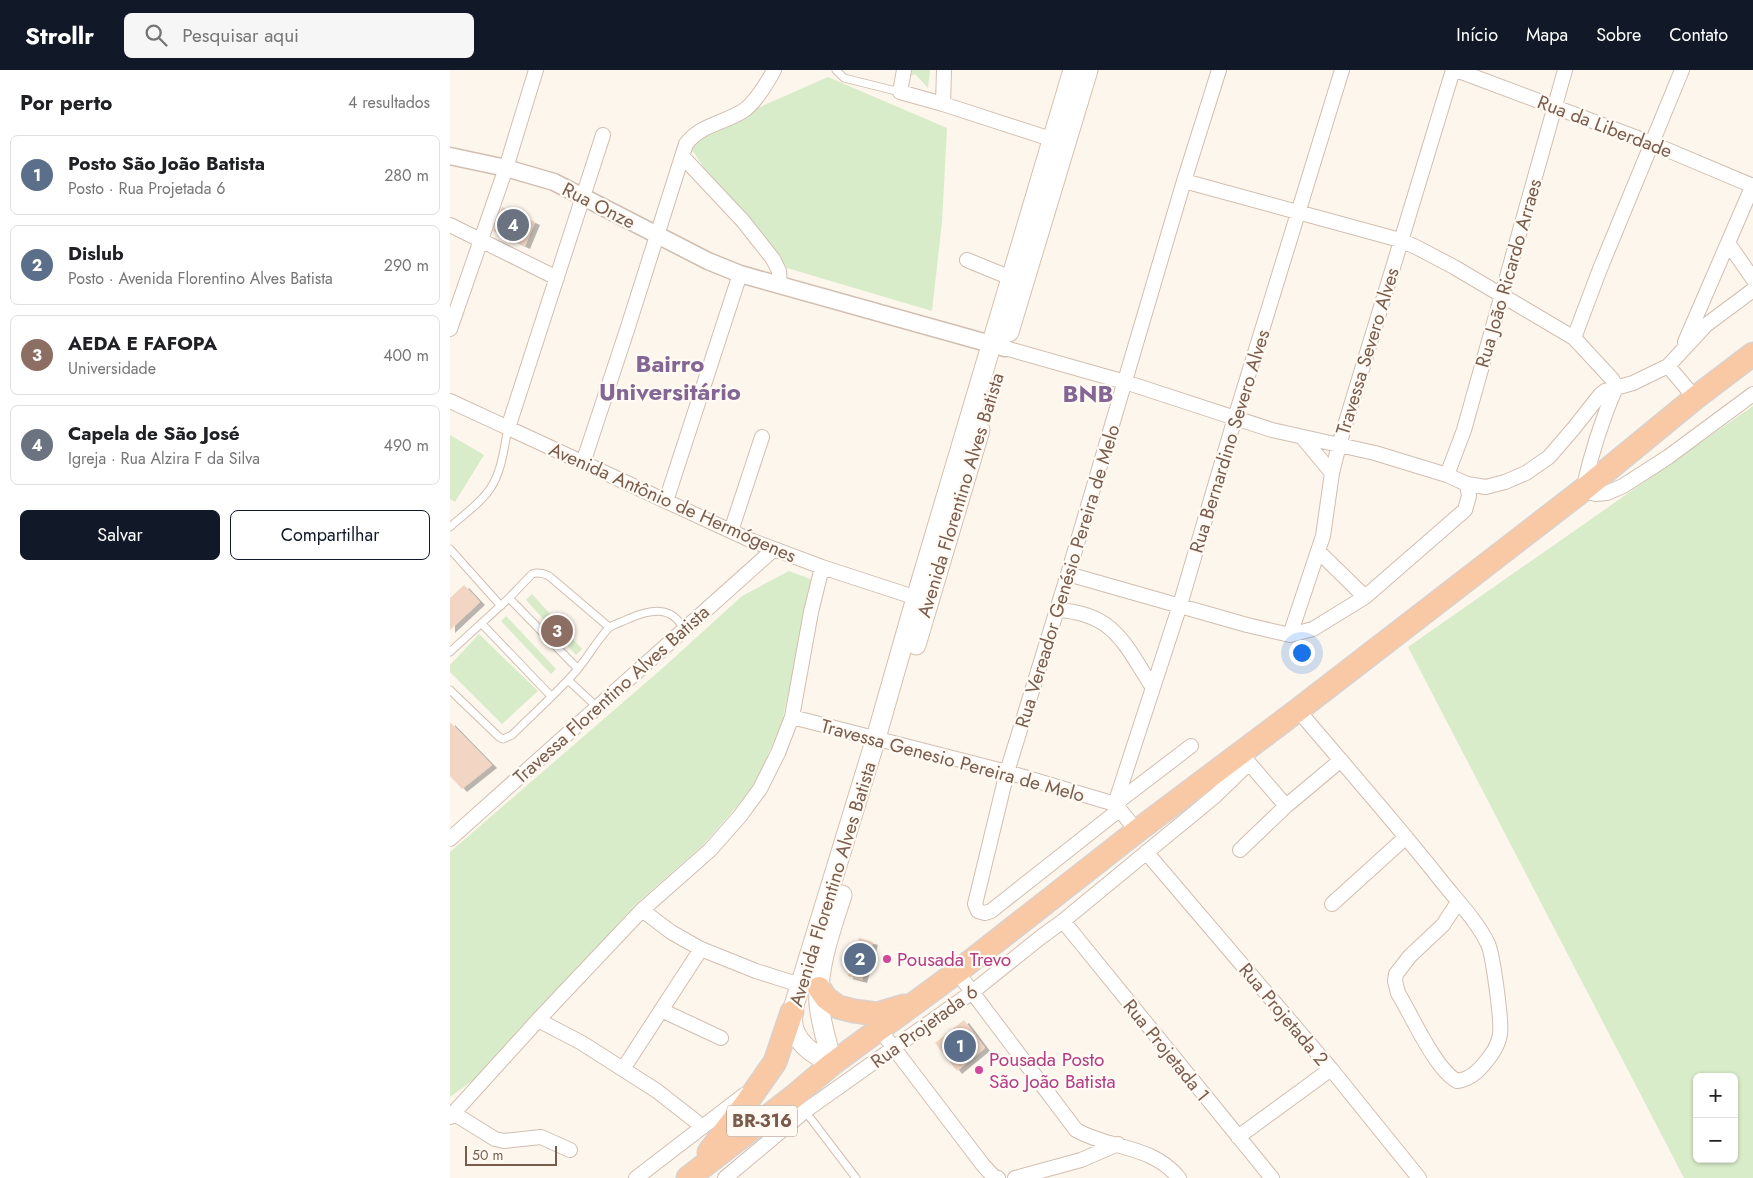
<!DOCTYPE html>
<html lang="pt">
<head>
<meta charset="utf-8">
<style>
  :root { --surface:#fff; --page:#f6f6f6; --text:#202124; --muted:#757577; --line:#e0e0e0; --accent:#111827 }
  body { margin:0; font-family:Jost,sans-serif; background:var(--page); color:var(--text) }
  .controls { position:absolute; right:15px; bottom:15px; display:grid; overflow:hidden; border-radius:8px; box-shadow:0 1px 4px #0004 }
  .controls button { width:45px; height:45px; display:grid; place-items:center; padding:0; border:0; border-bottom:1px solid var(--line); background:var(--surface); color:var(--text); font:25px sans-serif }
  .scale { position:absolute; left:15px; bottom:12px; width:92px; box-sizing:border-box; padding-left:5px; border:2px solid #7a5c4d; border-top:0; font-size:14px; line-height:18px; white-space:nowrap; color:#7a5c4d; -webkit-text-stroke:4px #fffaf3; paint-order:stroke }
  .you { position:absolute; left:851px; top:582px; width:18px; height:18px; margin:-12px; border:4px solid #fff; border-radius:50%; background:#1a73e8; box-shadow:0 0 0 8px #1a73e833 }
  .badge { display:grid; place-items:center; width:32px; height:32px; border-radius:50%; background:var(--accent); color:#fff; font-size:16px; font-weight:700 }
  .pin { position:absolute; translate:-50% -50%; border:2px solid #fff; box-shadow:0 1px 5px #0006 }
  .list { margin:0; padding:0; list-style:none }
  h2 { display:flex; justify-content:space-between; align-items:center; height:65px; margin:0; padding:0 20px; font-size:21px }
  h2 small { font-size:16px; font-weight:400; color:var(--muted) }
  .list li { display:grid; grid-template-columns:32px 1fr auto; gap:15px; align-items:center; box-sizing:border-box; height:80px; margin:0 10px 10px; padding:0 10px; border:1px solid var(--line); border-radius:8px }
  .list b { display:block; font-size:19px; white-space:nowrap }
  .list p { margin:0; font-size:16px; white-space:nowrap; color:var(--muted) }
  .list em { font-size:16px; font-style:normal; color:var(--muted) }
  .actions { display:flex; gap:10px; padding:15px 20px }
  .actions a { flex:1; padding:11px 0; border:1px solid var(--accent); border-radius:8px; text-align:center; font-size:18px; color:var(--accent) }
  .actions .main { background:var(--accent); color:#fff }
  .icon { flex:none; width:28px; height:28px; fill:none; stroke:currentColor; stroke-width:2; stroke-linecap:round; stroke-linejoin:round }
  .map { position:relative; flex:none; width:1303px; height:1108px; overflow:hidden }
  header { display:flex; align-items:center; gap:30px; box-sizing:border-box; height:70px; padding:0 25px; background:var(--accent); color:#fff }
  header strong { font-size:24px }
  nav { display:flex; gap:28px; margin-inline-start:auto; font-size:18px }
  .search { width:350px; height:45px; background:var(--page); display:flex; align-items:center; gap:12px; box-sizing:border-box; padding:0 18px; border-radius:8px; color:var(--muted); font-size:19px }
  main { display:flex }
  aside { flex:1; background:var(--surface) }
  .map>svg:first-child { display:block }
  .green { fill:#d8ecc9; fill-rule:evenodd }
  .building { fill:#f3d5c3; filter:url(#shadow) }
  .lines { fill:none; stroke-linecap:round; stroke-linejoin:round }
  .service-casing { stroke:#d1beb0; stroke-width:9 }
  .minor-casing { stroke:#d1beb0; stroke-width:16 }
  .tertiary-casing { stroke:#d1beb0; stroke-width:19 }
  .secondary-casing { stroke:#d6c0b0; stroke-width:21 }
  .trunk-casing { stroke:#dad1cd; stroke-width:25 }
  .service { stroke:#fff; stroke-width:7 }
  .minor { stroke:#fff; stroke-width:14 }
  .tertiary { stroke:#fff; stroke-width:16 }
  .secondary { stroke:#fff; stroke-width:19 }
  .trunk { stroke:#f9c8a4; stroke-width:22 }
  .hotel-dot { fill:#d1479c; stroke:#fffaf3; stroke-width:2 }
  .labels { text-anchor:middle; stroke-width:4.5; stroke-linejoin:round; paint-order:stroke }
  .shield { fill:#fffaf3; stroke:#a28b7f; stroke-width:1 }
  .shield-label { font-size:18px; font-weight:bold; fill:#7a5c4d }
  .street-label { font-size:19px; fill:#7a5c4d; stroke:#fffaf3 }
  .hotel-label { font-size:19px; fill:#b23c85; stroke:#fffaf3; text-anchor:start }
  .district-label { font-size:24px; font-weight:bold; fill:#846695; stroke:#fffaf3 }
</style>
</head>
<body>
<header>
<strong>Strollr</strong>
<div class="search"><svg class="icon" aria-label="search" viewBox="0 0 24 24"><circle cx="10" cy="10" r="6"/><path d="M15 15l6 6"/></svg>Pesquisar aqui</div>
<nav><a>Início</a><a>Mapa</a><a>Sobre</a><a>Contato</a></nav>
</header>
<main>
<aside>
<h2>Por perto<small>4 resultados</small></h2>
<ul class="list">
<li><span class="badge" style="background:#5c6f8a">1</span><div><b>Posto São João Batista</b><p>Posto · Rua Projetada 6</p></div><em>280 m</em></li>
<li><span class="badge" style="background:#5c6f8a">2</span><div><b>Dislub</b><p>Posto · Avenida Florentino Alves Batista</p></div><em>290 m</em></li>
<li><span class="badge" style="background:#8d6e63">3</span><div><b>AEDA E FAFOPA</b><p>Universidade</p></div><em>400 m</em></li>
<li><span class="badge" style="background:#6b7280">4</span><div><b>Capela de São José</b><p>Igreja · Rua Alzira F da Silva</p></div><em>490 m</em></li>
</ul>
<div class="actions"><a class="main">Salvar</a><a>Compartilhar</a></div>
</aside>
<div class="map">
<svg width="1303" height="1108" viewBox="0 0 1303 1108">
  <defs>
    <filter id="shadow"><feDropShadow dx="5" dy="3" stdDeviation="0" flood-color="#0004"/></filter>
  </defs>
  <rect width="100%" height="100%" fill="#fdf6ec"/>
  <path class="green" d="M 462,0 L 480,0 L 478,18 L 465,4 L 461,6 Z
    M 378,7 L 497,58 L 492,152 L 482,241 L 320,193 L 235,70 Z
    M 1303,336 L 1303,1108 L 1234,1108 L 958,577 ZM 1247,1007 L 1284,1007 L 1284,1089 L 1247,1089 Z
    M 0,365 L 34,385 L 5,432 L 0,429 Z
    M 339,501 L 363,510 L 332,652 L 304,717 L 253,775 L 185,835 L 37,1000 L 0,1027 L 0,782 L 215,596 L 292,526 Z
    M 82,524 L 132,579 L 126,585 L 76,530 Z
    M 56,546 L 106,599 L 101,604 L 51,551 Z
    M 29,564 L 88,621 L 52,654 L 0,602 L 0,595 Z"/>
  <path class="building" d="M 52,137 L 85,152 L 75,176 L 43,161 Z
    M 14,515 L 30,532 L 0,560 L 0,528 Z
    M 0,652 L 42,695 L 12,719 L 0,706 Z
    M 409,868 L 423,872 L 412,910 L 398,906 Z
    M 514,950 L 535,978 L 507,1001 L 485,973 Z"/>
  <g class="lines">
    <defs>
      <path id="service" d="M 386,0 L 394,8 L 450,22
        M 0,457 C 13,445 30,434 40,419 C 52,401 54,378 58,358
        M 0,479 L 51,536
        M 59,528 L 128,599
        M 32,554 L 101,626
        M 0,582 L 59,528 L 82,504 C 88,502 93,503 99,506 L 159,557
        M 118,610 L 147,637
        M 0,620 L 49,667 L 53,669 L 62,665 C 83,644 108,622 127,600 C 136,590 152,563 160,557 C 165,554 172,552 178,549 C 199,540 222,534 234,560
        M 355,1041 L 406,1108"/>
      <path id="minor" d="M 454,0 L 450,22 L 493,34 L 610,72
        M 1006,0 L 1201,73 L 1303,116
        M 493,34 L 494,0
        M 232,86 L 293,151 L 323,189 L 329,201 L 330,216
        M 734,111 L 950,170 L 966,177 L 1004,197 L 1124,268 L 1162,309 L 1166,317 C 1151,352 1141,384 1133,420 L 1146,424 L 1157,423 L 1173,416 L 1218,387 L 1303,324
        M 0,155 L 107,208
        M 1278,173 L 1303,209
        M 517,190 L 561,208
        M 0,259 L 56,98 L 86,0
        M 1124,268 L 1150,199 L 1232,0
        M 1235,272 L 1303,115
        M 555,278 L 675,312 L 822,360 L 925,383 L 997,405 L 1017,414 L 1036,417 L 1055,412 L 1076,403 L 1099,387 L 1124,358 L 1150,325 L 1155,321 L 1183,313 L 1218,296 L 1256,255 L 1303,220
        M 1218,296 L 1245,328
        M 0,331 L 300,470 L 372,497 L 473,530
        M 58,358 L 153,65
        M 852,367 L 882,403
        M 133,393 L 177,260 L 236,74 C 250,55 274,53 293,41 C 304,34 318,12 324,0
        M 997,405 L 1014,360 L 1115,0
        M 216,431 L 290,204
        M 281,461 L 312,367
        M 868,481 L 915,527
        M 618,504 L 797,555 L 840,565 L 863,559 L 915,527 L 1015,440 L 1019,426 L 1017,414
        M 607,540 C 665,543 675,575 703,618
        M 840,565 L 873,466 L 882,403 L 889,375 L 1003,0
        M 848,640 C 895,696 944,751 989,808 C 1006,830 1026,849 1038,874 C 1043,885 1052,952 1050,964 C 1049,972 1046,978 1041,985 C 1032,997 1023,1009 1007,1011 C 985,999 962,946 948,923 L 945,911 L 946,904 L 960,886 L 993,855 L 1008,832
        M 342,647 L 557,702 L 665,734 L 741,676
        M 799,693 L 836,736
        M 669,740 L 541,841 L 535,843 L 528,841 L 525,834 L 557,702 L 618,504 L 734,111 L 769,0
        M 687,761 L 665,734 L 730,535 L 785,348 L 892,0
        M 0,769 L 323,480
        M 790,780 L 836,736 L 891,690
        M 696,782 L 881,999 L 969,1108
        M 882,834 L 956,767
        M 192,840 L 221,862 L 251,879 L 306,901 L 350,915
        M 613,851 L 822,1108
        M 507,902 L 626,1060 C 661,1080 701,1074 729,1108
        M 211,940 L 271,968
        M 88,950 L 132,973 L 207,1021 L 253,1057
        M 430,960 L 533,1095 L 543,1106 L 548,1108
        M 173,999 L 251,879
        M 3,1043 L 45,1069 L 54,1071 L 91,1067 L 120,1080
        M 0,1047 L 88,950 L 192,840 L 260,780 L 290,746 L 310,719 L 328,683 L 342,647 L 361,542 L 372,497
        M 788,1067 L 881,999
        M 186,1108 L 294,1025
        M 275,1108 L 355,1041 L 521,923 L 591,867 L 613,851 L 765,726 L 799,693 L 791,683
        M 565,1108 L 631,1090 L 668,1074"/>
      <path id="tertiary" d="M 0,86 L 56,98 L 104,112 L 258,191 L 290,204 L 555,278"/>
      <path id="secondary" d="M 559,262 L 638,0
        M 466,575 L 530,360
        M 382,994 C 367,986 349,976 344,959 C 342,954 343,947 342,942 L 426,668 L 466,528 L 623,0
        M 382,994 C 378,974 371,955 369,934 C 367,896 381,860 392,825"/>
      <path id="trunk" d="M 369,918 L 376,928 L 388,937 L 404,941 L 427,944 L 454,936
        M 259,1082 L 295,1035 L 325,992 L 342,942
        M 238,1108 L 343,1027 L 382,994 L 507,902 L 687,761 L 848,640 L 1133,420 L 1245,328 L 1303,284"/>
    </defs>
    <use href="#service" class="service-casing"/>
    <use href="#minor" class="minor-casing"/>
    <use href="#tertiary" class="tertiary-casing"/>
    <use href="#secondary" class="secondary-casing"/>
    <use href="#trunk" class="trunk-casing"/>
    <use href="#service" class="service"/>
    <use href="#minor" class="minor"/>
    <use href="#tertiary" class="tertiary"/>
    <use href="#secondary" class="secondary"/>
    <use href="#trunk" class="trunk"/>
  </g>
  <g class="hotel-dot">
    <circle cx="437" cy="889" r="5"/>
    <circle cx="529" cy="1000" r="5"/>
  </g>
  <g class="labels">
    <rect class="shield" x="277" y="1035.5" width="70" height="31" rx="4"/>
    <g class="shield-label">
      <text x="312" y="1057">BR-316</text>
    </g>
    <g class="street-label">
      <text transform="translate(1155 56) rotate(21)" y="7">Rua da Liberdade</text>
      <text transform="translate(149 135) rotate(27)" y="7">Rua Onze</text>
      <text transform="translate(1058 203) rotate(-74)" y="7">Rua João Ricardo Arraes</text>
      <text transform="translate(917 281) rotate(-73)" y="7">Travessa Severo Alves</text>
      <text transform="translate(779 371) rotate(-73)" y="7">Rua Bernardino Severo Alves</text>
      <text transform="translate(510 425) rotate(-73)" y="7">Avenida Florentino Alves Batista</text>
      <text transform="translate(223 432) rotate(24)" y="7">Avenida Antônio de Hermógenes</text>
      <text transform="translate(617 506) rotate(-73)" y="7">Rua Vereador Genésio Pereira de Melo</text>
      <text transform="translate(161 624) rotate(-42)" y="7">Travessa Florentino Alves Batista</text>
      <text transform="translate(503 690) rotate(15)" y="7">Travessa Genesio Pereira de Melo</text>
      <text transform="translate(382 814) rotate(-73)" y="7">Avenida Florentino Alves Batista</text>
      <text transform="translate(834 944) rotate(50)" y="7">Rua Projetada 2</text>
      <text transform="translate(474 956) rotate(-36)" y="7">Rua Projetada 6</text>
      <text transform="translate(717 980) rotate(51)" y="7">Rua Projetada 1</text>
    </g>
    <g class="hotel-label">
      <text x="447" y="896">Pousada Trevo</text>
      <text x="539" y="996">Pousada Posto<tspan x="539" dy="22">São João Batista</tspan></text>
    </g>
    <g class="district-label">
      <text x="220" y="302">Bairro<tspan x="220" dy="28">Universitário</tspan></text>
      <text x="638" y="332">BNB</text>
    </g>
  </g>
</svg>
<div class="controls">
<button>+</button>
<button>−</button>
</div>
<div class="scale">50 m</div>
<div class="you"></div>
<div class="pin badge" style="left:510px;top:976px;background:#5c6f8a">1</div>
<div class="pin badge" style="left:410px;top:889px;background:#5c6f8a">2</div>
<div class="pin badge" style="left:107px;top:561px;background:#8d6e63">3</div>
<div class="pin badge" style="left:63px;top:155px;background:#6b7280">4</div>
</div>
</main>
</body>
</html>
